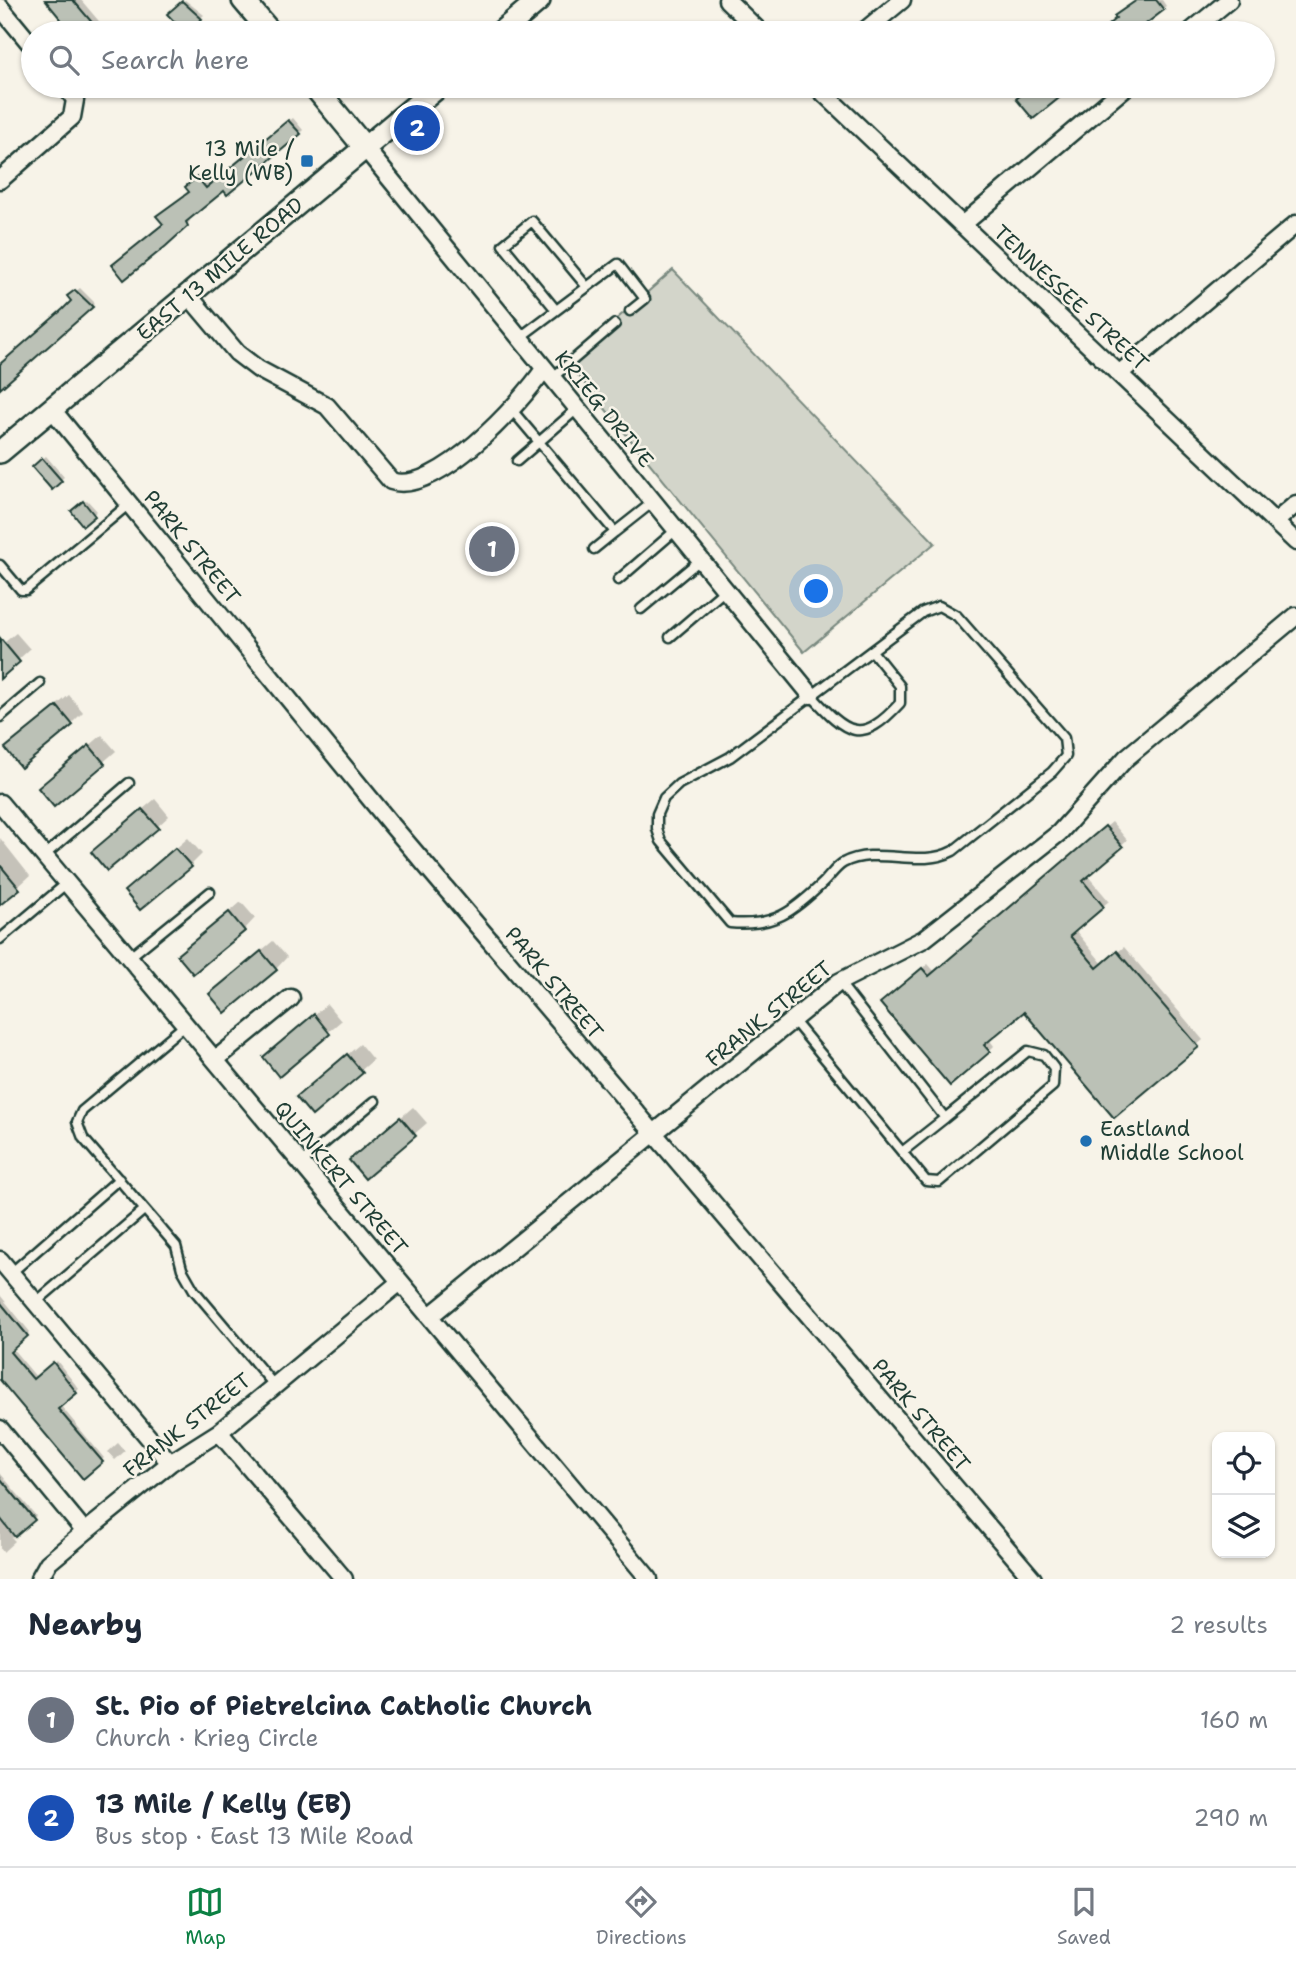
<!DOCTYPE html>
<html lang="en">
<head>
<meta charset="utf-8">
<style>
  :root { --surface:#fff; --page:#f6f6f7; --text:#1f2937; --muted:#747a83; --line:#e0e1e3; --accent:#0b8043 }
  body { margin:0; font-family:"Shantell Sans",sans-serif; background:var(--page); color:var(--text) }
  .controls { position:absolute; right:21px; bottom:21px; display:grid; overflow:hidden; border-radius:14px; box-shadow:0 2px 5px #0004 }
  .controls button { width:63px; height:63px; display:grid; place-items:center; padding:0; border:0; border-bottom:2px solid var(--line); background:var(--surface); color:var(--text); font:35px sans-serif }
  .you { position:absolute; left:817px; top:592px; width:24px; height:24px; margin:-18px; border:5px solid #fff; border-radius:50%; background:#1a73e8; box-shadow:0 0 0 10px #1a73e833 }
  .badge { display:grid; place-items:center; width:46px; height:46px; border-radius:50%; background:var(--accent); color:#fff; font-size:23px; font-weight:700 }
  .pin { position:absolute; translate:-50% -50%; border:4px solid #fff; box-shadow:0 2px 7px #0006 }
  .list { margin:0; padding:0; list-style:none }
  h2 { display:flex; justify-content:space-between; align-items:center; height:91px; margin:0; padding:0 28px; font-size:30px }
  h2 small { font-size:23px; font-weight:400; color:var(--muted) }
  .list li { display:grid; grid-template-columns:46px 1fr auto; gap:21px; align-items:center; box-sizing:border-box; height:98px; padding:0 28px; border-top:2px solid var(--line) }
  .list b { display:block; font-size:26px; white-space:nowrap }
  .list p { margin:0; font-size:23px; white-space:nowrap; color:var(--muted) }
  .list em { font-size:23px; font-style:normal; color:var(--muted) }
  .icon { flex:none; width:38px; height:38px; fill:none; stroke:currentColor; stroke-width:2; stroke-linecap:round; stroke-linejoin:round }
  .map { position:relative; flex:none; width:1296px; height:1579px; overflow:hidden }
  .search { position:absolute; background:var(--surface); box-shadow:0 2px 5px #0004; left:21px; right:21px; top:21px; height:77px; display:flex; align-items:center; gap:18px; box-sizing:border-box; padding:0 24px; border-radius:38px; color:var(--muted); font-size:26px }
  .sheet { height:287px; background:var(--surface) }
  nav { display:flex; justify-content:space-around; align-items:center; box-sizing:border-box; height:98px; border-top:2px solid var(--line); background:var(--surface); font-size:19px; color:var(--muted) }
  nav a { display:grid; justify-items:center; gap:4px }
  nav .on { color:var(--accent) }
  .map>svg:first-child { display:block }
  .green { fill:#d3d5ca; stroke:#79897f; stroke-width:2 }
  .shadow { fill:#0003 }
  .building { fill:#bbc1b6; stroke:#1f3d34; stroke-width:2 }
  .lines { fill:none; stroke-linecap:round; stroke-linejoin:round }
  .lane-casing { stroke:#1f3d34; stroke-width:13 }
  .street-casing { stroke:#1f3d34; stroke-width:21 }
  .secondary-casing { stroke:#1f3d34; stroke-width:26 }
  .lane { stroke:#f7f3e8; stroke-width:8 }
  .street { stroke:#f7f3e8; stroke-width:16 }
  .secondary { stroke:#f7f3e8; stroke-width:21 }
  .poi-dot { fill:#1f6fb2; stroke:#f7f3e8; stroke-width:2.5 }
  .labels { text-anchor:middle; stroke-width:5; stroke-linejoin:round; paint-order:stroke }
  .poi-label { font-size:21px; fill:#1f3d34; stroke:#f7f3e8; text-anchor:end }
  .street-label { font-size:21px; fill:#1f3d34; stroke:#f7f3e8 }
</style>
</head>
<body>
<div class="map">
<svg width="1296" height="1579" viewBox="0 0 1296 1579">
  <rect width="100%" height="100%" fill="#f7f3e8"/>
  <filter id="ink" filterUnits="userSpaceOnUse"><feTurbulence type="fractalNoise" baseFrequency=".0143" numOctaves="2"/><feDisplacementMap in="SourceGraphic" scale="14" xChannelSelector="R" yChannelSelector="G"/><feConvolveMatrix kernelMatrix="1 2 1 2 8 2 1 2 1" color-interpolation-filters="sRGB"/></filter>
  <g filter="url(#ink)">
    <path class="green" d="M 673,270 L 935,543 L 804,652 L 567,362 Z"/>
    <path class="shadow" d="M 48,0 L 81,0 L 109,33 L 77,33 Z
      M 185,0 L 204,15 L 184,32 L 169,14 Z
      M 1139,0 L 1162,0 L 1166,6 L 1132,33 L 1100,33 Z
      M 878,86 L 892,86 L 884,93 Z
      M 293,118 L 303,130 L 300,133 L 224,188 L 188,218 L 190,221 L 187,225 L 165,224 L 191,191 L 187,187 L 201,175 L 210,186 Z
      M 80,288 L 95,303 L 0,384 L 0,365 L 73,301 L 70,296 Z
      M 46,456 L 64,477 L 52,487 L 34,467 Z
      M 87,500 L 97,511 L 83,523 L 73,511 Z
      M 16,633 L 30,649 L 0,676 L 0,646 Z
      M 69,695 L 83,712 L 71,724 L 19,737 Z
      M 102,735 L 116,751 L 54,805 L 40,788 Z
      M 155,799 L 169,816 L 157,827 L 105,841 Z
      M 1112,822 L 1127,840 L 1087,875 L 1109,901 L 1075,930 L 1103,964 L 1124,947 L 1203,1040 L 1197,1045 L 1024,1009 L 989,1039 L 994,1046 L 989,1051 L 888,998 L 928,964 L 935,972 Z
      M 0,838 L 30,876 L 0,903 Z
      M 188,838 L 202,854 L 190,866 L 126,891 Z
      M 241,902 L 255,918 L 244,930 L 180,955 Z
      M 273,941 L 287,957 L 276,969 L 223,982 Z
      M 327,1004 L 341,1021 L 279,1074 L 277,1046 Z
      M 360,1044 L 373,1060 L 312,1113 L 298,1097 Z
      M 413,1107 L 427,1123 L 365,1177 L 351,1160 Z
      M 0,1295 L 30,1332 L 12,1348 L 37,1378 L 57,1361 L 79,1389 L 60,1405 L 104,1458 L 83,1476 L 0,1377 Z
      M 118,1443 L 125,1451 L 115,1460 L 108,1452 Z
      M 0,1473 L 36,1516 L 12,1538 L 15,1541 L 3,1552 L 0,1548 Z"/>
    <path class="building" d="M 45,0 L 73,0 L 101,33 L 72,33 Z
      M 1137,0 L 1156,0 L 1164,10 L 1134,33 L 1099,33 L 1116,18 L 1114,16 Z
      M 182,1 L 202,19 L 185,33 L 167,14 Z
      M 1032,86 L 1074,86 L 1033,119 L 1016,99 Z
      M 288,120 L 301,134 L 227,195 L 224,191 L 186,222 L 188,226 L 166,246 L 124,280 L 112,265 L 163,224 L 156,216 L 189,192 L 185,187 L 197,177 L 206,188 Z
      M 75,290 L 93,307 L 0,389 L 0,364 L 63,309 L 71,301 L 67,296 Z
      M 42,458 L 62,481 L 52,490 L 32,467 Z
      M 83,501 L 95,516 L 83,526 L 71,511 Z
      M 0,638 L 20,662 L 0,679 Z
      M 57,706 L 73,725 L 21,768 L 5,748 Z
      M 89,745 L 105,764 L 54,807 L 38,788 Z
      M 142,809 L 159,828 L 107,871 L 91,852 Z
      M 1105,826 L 1123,847 L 1083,881 L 1104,907 L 1070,936 L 1097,968 L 1117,951 L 1199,1047 L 1114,1118 L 1024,1012 L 984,1045 L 990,1052 L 950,1086 L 880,1003 L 922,968 L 929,976 Z
      M 175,848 L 192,867 L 140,910 L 124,891 Z
      M 0,865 L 20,889 L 0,905 Z
      M 229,912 L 245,931 L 193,974 L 177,955 Z
      M 261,951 L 277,970 L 225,1013 L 209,994 Z
      M 314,1014 L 330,1034 L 279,1077 L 263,1057 Z
      M 347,1054 L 363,1073 L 312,1116 L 296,1097 Z
      M 400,1117 L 416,1136 L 365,1179 L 349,1160 Z
      M 0,1302 L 28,1336 L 10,1352 L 33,1379 L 53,1362 L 77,1393 L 58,1409 L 103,1462 L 83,1479 L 0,1380 Z
      M 0,1478 L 35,1520 L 15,1537 L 0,1518 Z"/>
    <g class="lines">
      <defs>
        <path id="lane" d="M 556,310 L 503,245 L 532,221 L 587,287
          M 519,338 L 618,264 L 645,299 L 630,311
          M 552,378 L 615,324
          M 512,410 L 615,532 L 653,502
          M 517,461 L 577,409
          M 594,549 L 615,532
          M 0,565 L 21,590 L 26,590 L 129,504
          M 618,580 L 676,530
          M 939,606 L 957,616 L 1064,738 L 1066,756 L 1052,772 L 953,851 C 919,869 877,845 843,863 C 836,867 830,876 824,882 C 793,912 774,927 730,923 L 661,841 L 657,829 L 657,814 L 664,798 L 679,784 L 730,757 L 923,612 Z
          M 641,609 L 700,560
          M 670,637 L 725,590
          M 811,695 C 847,734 861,746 900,703 L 900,686 L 872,651
          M 0,717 L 40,683
          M 45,855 L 129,783
          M 0,939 L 67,883
          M 130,957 L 210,892
          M 793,1020 L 926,1181 L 939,1182 L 1053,1086 L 1054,1068 L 1044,1055 L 1028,1051 L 945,1118 L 839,982
          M 186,1024 L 82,1111 L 77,1122 L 83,1138 L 176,1246 L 182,1269 L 194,1290 L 274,1385
          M 902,1152 L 945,1118
          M 301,1163 L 375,1101
          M 11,1273 L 119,1179
          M 35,1303 L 144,1210"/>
        <path id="street" d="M 727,0 L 761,33
          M 0,7 L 33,47
          M 862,33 L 902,0
          M 1189,33 L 1229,0
          M 816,86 L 1296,542
          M 365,148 L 811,695
          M 0,180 L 72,117 L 75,100 L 66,86
          M 962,225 L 1127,86
          M 189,296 L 237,353 L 258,369 L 327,406 L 391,481 C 435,497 522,402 544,369
          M 1120,373 L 1296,224
          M 51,408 L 390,823 L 1033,1579
          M 1275,522 L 1296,504
          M 0,803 L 649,1579
          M 215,1060 L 291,998
          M 0,1260 L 170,1463
          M 430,1316 L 839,982 L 924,939 L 1059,833 L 1126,758 L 1296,616
          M 0,1429 L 85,1532
          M 219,1432 L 344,1579
          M 39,1579 L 48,1563 L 85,1532 L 170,1463 L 219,1432 L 400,1282"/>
        <path id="secondary" d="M 243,0 L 271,33
          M 500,33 L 539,0
          M 314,86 L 365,148
          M 0,452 L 439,86"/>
      </defs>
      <use href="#lane" class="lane-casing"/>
      <use href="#street" class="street-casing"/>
      <use href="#secondary" class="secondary-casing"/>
      <use href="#lane" class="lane"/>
      <use href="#street" class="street"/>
      <use href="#secondary" class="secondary"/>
    </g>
  </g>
  <g class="poi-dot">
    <rect x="300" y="154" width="14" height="14" rx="3.5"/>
    <circle cx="1086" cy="1141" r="7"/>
  </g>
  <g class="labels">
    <g class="poi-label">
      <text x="293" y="156">13 Mile /<tspan x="293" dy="24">Kelly (WB)</tspan></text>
      <text x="1100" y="1136" text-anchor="start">Eastland<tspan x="1100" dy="24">Middle School</tspan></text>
    </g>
    <g class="street-label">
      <text transform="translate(220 269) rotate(-40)" y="7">EAST 13 MILE ROAD</text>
      <text transform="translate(1071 298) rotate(43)" y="7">TENNESSEE STREET</text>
      <text transform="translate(604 409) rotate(51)" y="7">KRIEG DRIVE</text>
      <text transform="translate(192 547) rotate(51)" y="7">PARK STREET</text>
      <text transform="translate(554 983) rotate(50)" y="7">PARK STREET</text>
      <text transform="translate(769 1014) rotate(-39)" y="7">FRANK STREET</text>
      <text transform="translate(341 1178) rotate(50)" y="7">QUINKERT STREET</text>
      <text transform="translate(921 1415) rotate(50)" y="7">PARK STREET</text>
      <text transform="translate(187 1425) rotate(-38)" y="7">FRANK STREET</text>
    </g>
  </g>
</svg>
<div class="controls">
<button><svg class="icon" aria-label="locate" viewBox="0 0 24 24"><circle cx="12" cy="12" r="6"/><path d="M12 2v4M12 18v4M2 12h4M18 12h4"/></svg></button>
<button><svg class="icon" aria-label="layers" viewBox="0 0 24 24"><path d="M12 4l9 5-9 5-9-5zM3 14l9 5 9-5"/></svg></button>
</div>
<div class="you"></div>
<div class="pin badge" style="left:492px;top:549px;background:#6b7280">1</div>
<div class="pin badge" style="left:417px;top:128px;background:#1a4fb4">2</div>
<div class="search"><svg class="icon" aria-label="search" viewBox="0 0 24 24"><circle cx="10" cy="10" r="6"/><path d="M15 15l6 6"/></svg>Search here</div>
</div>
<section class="sheet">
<h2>Nearby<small>2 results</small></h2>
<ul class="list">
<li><span class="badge" style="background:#6b7280">1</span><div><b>St. Pio of Pietrelcina Catholic Church</b><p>Church · Krieg Circle</p></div><em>160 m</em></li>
<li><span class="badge" style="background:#1a4fb4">2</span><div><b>13 Mile / Kelly (EB)</b><p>Bus stop · East 13 Mile Road</p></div><em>290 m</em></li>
</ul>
</section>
<nav>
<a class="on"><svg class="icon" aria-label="map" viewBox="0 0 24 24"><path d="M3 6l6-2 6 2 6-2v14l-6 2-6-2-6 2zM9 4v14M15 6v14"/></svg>Map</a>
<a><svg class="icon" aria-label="directions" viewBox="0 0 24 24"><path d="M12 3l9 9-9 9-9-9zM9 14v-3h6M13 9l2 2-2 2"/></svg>Directions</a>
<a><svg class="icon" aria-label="saved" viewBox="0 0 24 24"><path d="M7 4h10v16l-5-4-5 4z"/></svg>Saved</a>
</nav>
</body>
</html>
